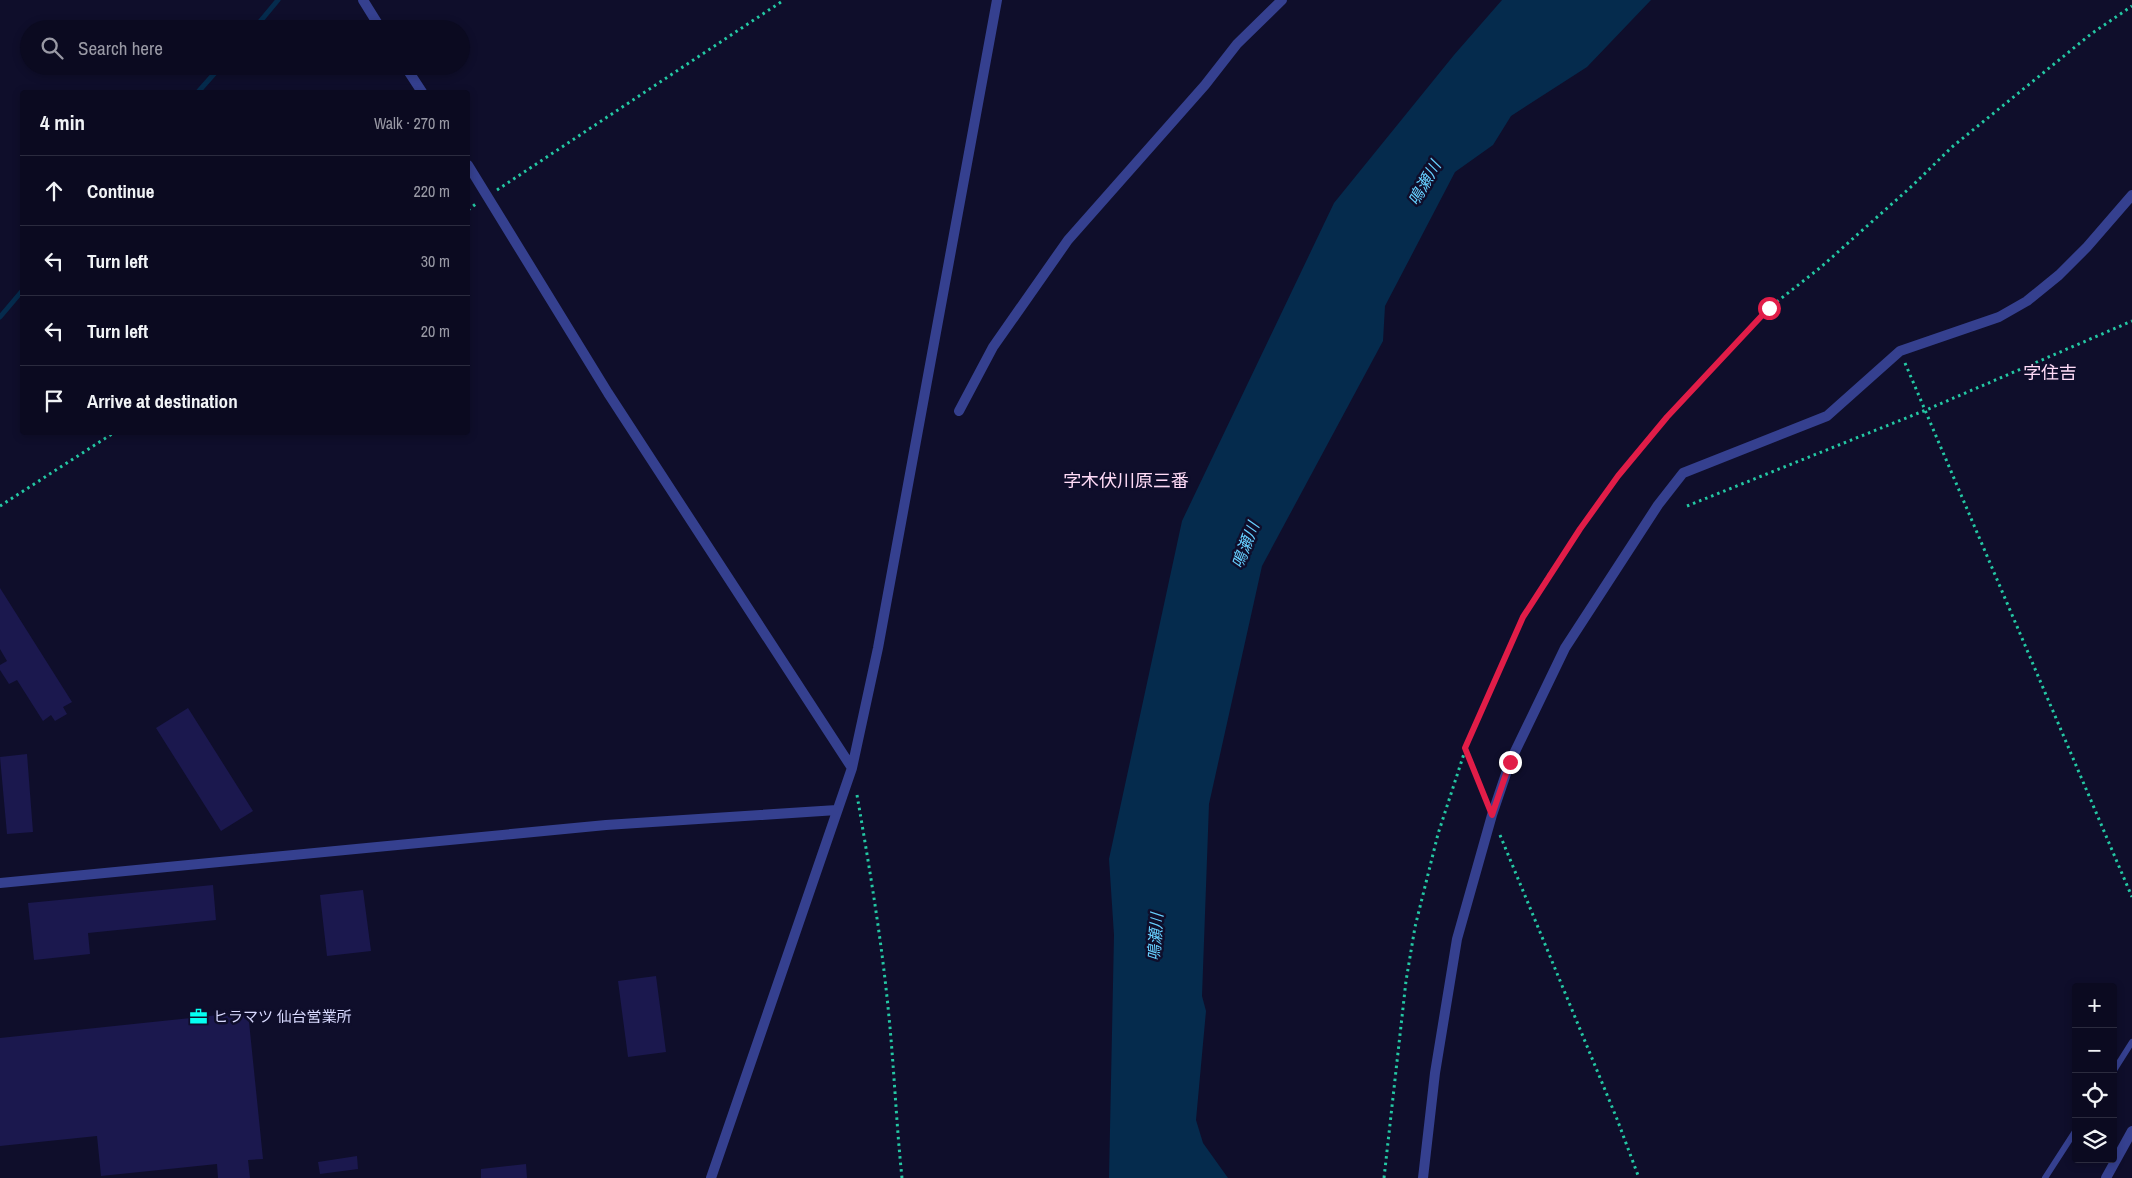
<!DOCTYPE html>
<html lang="en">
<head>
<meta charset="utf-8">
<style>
  :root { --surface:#0b0a20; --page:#19182d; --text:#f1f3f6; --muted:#9a9aa5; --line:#2b2b3e }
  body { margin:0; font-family:"Archivo Narrow","Noto Sans JP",sans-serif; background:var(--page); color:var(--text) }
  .controls { position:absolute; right:15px; bottom:15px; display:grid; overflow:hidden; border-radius:5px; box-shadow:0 2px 8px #0003 }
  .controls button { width:45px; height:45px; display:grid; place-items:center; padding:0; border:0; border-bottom:1px solid var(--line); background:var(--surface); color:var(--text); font:25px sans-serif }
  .stop { position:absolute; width:15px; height:15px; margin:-11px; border:4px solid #e11d48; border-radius:50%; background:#fff }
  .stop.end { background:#e11d48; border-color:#fff; box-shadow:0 1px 5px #0008 }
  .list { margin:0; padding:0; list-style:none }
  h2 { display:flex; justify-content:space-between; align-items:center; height:65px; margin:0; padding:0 20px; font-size:21px }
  h2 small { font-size:16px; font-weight:400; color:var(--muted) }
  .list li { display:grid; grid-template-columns:32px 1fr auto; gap:15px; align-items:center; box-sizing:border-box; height:70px; padding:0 20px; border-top:1px solid var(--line) }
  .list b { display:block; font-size:19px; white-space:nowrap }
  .list em { font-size:16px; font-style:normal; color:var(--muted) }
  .icon { flex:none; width:28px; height:28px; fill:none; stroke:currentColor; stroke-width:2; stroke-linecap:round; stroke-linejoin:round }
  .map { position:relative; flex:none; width:2132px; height:1178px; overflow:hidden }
  .search { position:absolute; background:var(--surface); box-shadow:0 2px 8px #0003; left:20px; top:20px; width:450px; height:55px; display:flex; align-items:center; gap:12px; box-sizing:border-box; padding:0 18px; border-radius:28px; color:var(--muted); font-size:19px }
  .panel { position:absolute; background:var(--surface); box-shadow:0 2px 8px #0003; left:20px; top:90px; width:450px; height:345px; border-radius:5px }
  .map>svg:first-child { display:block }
  .water { fill:#052b4d }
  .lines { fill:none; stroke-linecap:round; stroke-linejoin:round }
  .stream { stroke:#052b4d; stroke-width:5 }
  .building { fill:#1b184e }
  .path { stroke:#24c8a4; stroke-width:3; stroke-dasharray:2.5 4; stroke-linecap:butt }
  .service { stroke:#35408f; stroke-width:6 }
  .minor { stroke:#35408f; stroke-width:10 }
  .tertiary { stroke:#35408f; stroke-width:10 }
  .route { stroke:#e11d48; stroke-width:6 }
  .labels { text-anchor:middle; stroke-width:5; stroke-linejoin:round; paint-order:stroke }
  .poi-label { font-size:15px; fill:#d9daff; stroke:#0f0e2b; text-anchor:start }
  .water-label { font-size:16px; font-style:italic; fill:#67d0ff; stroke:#0f0e2b }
  .quarter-label { font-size:18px; fill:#ffdbf7; stroke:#0f0e2b }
</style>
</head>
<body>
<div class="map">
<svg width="2132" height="1178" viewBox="0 0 2132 1178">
  <rect width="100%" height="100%" fill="#0f0e2b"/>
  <path class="water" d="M 1502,0 L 1651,0 L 1587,67 L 1511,116 L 1493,145 L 1455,172 L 1385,306 L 1383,341 L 1262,566 L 1209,804 L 1202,996 L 1206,1011 L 1196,1120 L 1203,1143 L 1228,1178 L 1109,1178 L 1114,935 L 1109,859 L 1182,521 L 1334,203 L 1454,55 Z"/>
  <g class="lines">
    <path class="stream" d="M 254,29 L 278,0
      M 198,92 L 221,66
      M 0,317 L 22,291"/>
  </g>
  <path class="building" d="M 0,588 L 72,702 L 63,707 L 67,714 L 55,721 L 51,715 L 43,721 L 17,680 L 9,684 L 0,670 L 0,665 L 7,661 L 0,649 Z
    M 188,708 L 253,811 L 221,831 L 156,728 Z
    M 27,754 L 33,832 L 7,834 L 0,757 Z
    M 213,885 L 216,920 L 88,933 L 90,954 L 34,960 L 28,903 Z
    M 363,890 L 371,951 L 327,956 L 320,895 Z
    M 656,976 L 666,1052 L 628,1057 L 618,981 Z
    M 248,1012 L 263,1159 L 248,1160 L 250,1178 L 218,1178 L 217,1164 L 101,1176 L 97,1136 L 0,1146 L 0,1038 Z
    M 357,1156 L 358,1169 L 320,1174 L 318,1162 Z
    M 526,1164 L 527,1178 L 481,1178 L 481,1169 Z"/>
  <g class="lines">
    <path class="path" d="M 497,190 L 784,0
      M 468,210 L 477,203
      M 1905,363 L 2132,897
      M 0,506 L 115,432
      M 1687,506 L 1926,410 L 2132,321
      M 1465,749 L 1484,796
      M 857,795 C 869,865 881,936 888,1007 C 894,1064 896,1121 902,1178
      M 1500,835 L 1617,1119 L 1639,1178
      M 1384,1178 L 1406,981 L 1415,927 L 1438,834 L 1471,732 L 1523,617 L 1548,576 L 1618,476 L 1667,417 L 1769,308 L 1821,267 L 1912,186 L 1952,147 L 2091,34 L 2132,6"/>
    <path class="service" d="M 2113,1072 L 2132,1042
      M 2045,1178 L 2076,1130"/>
    <path class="minor" d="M 959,411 L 993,347 L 1068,240 L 1205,85 L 1237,44 L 1282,0
      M 1423,1178 L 1435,1073 L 1457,939 L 1492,815 L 1510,762 L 1565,648 L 1658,505 L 1683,473 L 1827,416 L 1900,351 L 1999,317 L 2027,301 L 2059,275 L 2087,247 L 2132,195
      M 2106,1178 L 2132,1131"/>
    <path class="tertiary" d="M 363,0 L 381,29
      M 405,66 L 422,92
      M 468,165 L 608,393 L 852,768
      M 0,883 L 606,825 L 837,810
      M 711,1178 L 852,768 L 878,648 L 997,0"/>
  </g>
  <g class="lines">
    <path class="route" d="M 1510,762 L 1492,815 L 1465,748 L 1523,617 L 1580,529 L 1618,476 L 1667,417 L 1769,308"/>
  </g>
  <defs>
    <symbol id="office-bare" viewBox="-9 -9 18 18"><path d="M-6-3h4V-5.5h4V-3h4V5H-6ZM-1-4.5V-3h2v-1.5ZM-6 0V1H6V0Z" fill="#05fff1" stroke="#0f0e2b" stroke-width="2.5" paint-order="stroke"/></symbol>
  </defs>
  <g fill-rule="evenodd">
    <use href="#office-bare" x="186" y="1004" width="25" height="25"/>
  </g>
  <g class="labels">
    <g class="poi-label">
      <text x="213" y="1022">ヒラマツ 仙台営業所</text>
    </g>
    <g class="water-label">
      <text transform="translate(1424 183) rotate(-60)" y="6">鳴瀬川</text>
      <text transform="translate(1245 545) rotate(-69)" y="6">鳴瀬川</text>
      <text transform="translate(1155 937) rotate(-86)" y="6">鳴瀬川</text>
    </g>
    <g class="quarter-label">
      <text x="2050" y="379">字住吉</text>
      <text x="1126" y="487">字木伏川原三番</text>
    </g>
  </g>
</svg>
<div class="controls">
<button>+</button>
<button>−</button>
<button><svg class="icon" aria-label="locate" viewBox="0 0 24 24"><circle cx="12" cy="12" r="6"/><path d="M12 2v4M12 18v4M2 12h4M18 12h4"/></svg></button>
<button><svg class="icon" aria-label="layers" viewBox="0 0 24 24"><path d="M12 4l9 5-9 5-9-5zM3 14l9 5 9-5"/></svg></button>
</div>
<div class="stop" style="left:1769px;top:308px"></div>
<div class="stop end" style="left:1510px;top:762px"></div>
<div class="search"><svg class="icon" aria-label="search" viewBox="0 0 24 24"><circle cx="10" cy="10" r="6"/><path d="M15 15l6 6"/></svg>Search here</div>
<section class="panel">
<h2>4 min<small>Walk · 270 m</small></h2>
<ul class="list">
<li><svg class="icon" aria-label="ahead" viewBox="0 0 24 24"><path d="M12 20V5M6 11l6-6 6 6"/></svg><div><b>Continue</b></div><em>220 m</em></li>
<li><svg class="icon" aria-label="left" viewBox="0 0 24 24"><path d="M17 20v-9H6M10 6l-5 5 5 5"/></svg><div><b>Turn left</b></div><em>30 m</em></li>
<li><svg class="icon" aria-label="left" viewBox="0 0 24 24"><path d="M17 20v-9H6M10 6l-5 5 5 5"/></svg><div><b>Turn left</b></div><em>20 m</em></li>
<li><svg class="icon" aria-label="arrive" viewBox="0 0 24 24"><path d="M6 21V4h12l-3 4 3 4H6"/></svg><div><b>Arrive at destination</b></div></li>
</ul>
</section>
</div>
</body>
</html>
